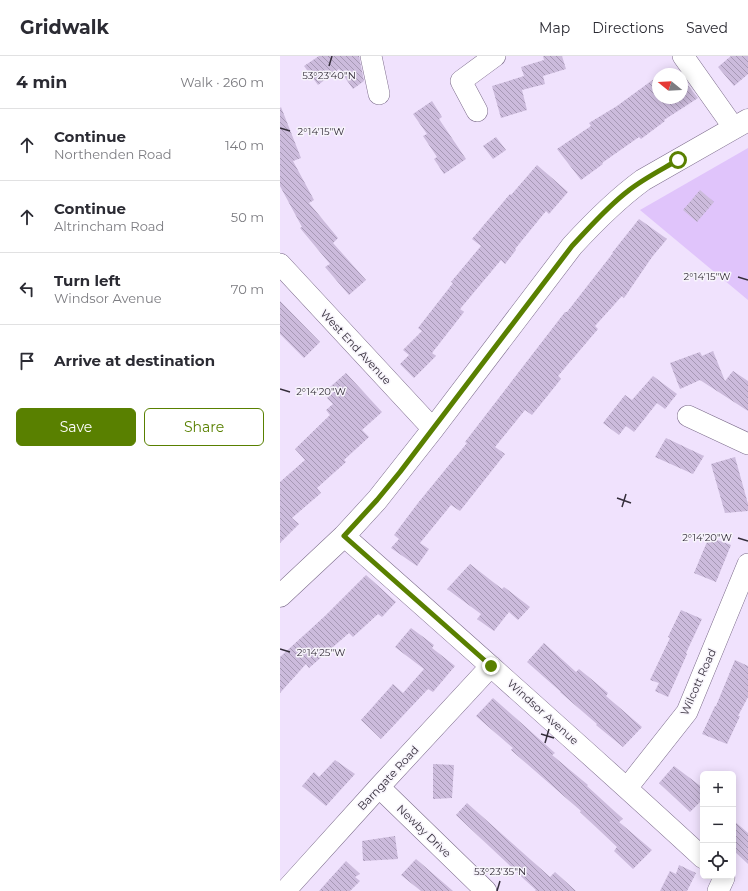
<!DOCTYPE html>
<html lang="en">
<head>
<meta charset="utf-8">
<style>
  :root { --surface:#fff; --page:#f2f2f3; --text:#2b2b33; --muted:#7c7c81; --line:#e1e1e2; --accent:#598000 }
  body { margin:0; font-family:Montserrat,sans-serif; background:var(--page); color:var(--text) }
  .controls { position:absolute; right:12px; bottom:12px; display:grid; overflow:hidden; border-radius:6px; box-shadow:0 2px 10px #0003 }
  .controls button { width:36px; height:36px; display:grid; place-items:center; padding:0; border:0; border-bottom:1px solid var(--line); background:var(--surface); color:var(--text); font:20px sans-serif }
  .compass { position:absolute; left:372px; top:12px; width:36px; height:36px; border-radius:50%; background:var(--surface); box-shadow:0 2px 10px #0003; rotate:288deg }
  .stop { position:absolute; width:12px; height:12px; margin:-9px; border:3px solid #598000; border-radius:50%; background:#fff }
  .stop.end { background:#598000; border-color:#fff; box-shadow:0 1px 4px #0008 }
  .list { margin:0; padding:0; list-style:none }
  h2 { display:flex; justify-content:space-between; align-items:center; height:52px; margin:0; padding:0 16px; font-size:17px }
  h2 small { font-size:13px; font-weight:400; color:var(--muted) }
  .list li { display:grid; grid-template-columns:26px 1fr auto; gap:12px; align-items:center; box-sizing:border-box; height:72px; padding:0 16px; border-top:1px solid var(--line) }
  .list b { display:block; font-size:15px; white-space:nowrap }
  .list p { margin:0; font-size:13px; white-space:nowrap; color:var(--muted) }
  .list em { font-size:13px; font-style:normal; color:var(--muted) }
  .actions { display:flex; gap:8px; padding:12px 16px }
  .actions a { flex:1; padding:9px 0; border:1px solid var(--accent); border-radius:6px; text-align:center; font-size:14px; color:var(--accent) }
  .actions .main { background:var(--accent); color:#fff }
  .icon { flex:none; width:22px; height:22px; fill:none; stroke:currentColor; stroke-width:2; stroke-linecap:round; stroke-linejoin:round }
  .map { position:relative; flex:none; width:468px; height:835px; overflow:hidden }
  header { display:flex; align-items:center; gap:24px; box-sizing:border-box; height:56px; padding:0 20px; background:var(--surface); border-bottom:1px solid var(--line) }
  header strong { font-size:19px }
  nav { display:flex; gap:22px; margin-inline-start:auto; font-size:14px }
  main { display:flex }
  aside { flex:1; background:var(--surface) }
  .map>svg:first-child { display:block }
  .green { fill:#e0c4fb }
  .building { fill:url(#building-back-hatch) }
  .lines { fill:none; stroke-linecap:round; stroke-linejoin:round }
  .minor-casing { stroke:#7c6c8b; stroke-width:22 }
  .primary-casing { stroke:#7c6c8b; stroke-width:23 }
  .minor { stroke:#fff; stroke-width:21 }
  .primary { stroke:#fff; stroke-width:22 }
  .route { stroke:#598000; stroke-width:5 }
  .ticks { fill:none; stroke:#352e3b; stroke-width:1.5 }
  .labels { text-anchor:middle; stroke-width:3; stroke-linejoin:round; paint-order:stroke }
  .street-label { font-size:11px; fill:#352e3b; stroke:#f7f4fb }
  .ticks-label { font-size:10px; text-anchor:middle; fill:#352e3b; stroke:#f7f4fb; stroke-width:3; stroke-linejoin:round; paint-order:stroke }
</style>
</head>
<body>
<header>
<strong>Gridwalk</strong>
<nav><a>Map</a><a>Directions</a><a>Saved</a></nav>
</header>
<main>
<aside>
<h2>4 min<small>Walk · 260 m</small></h2>
<ul class="list">
<li><svg class="icon" aria-label="ahead" viewBox="0 0 24 24"><path d="M12 20V5M6 11l6-6 6 6"/></svg><div><b>Continue</b><p>Northenden Road</p></div><em>140 m</em></li>
<li><svg class="icon" aria-label="ahead" viewBox="0 0 24 24"><path d="M12 20V5M6 11l6-6 6 6"/></svg><div><b>Continue</b><p>Altrincham Road</p></div><em>50 m</em></li>
<li><svg class="icon" aria-label="left" viewBox="0 0 24 24"><path d="M17 20v-9H6M10 6l-5 5 5 5"/></svg><div><b>Turn left</b><p>Windsor Avenue</p></div><em>70 m</em></li>
<li><svg class="icon" aria-label="arrive" viewBox="0 0 24 24"><path d="M6 21V4h12l-3 4 3 4H6"/></svg><div><b>Arrive at destination</b></div></li>
</ul>
<div class="actions"><a class="main">Save</a><a>Share</a></div>
</aside>
<div class="map">
<svg width="468" height="835" viewBox="0 0 468 835">
  <defs>
    <pattern id="building-back-hatch" width="6" height="6" patternUnits="userSpaceOnUse"><rect width="6" height="6" fill="#ccbbdc"/><path d="M-1 5l2 2M0 0l6 6M5-1l2 2" fill="none" stroke="#a698b4"/></pattern>
  </defs>
  <rect width="100%" height="100%" fill="#f0e2fd"/>
  <path class="green" d="M 468,92 L 468,244 L 360,154 Z"/>
  <path class="building" d="M 39,0 L 79,0 L 84,25 L 73,33 L 59,13 L 38,29 L 24,10 Z
    M 263,0 L 282,0 L 286,13 L 263,20 L 265,28 L 242,34 L 247,54 L 221,62 L 212,30 L 244,20 L 241,11 L 264,4 Z
    M 451,0 L 468,0 L 468,18 L 454,30 L 438,11 Z
    M 378,20 L 378,42 L 402,42 L 402,22 L 418,42 L 384,64 L 385,65 L 361,83 L 359,81 L 322,107 L 323,108 L 301,124 L 277,93 L 311,70 L 309,67 L 337,50 Z
    M 152,45 L 162,61 L 159,63 L 186,103 L 164,118 L 154,103 L 157,101 L 143,80 L 147,78 L 133,58 Z
    M 1,51 L 21,102 L 13,105 L 34,144 L 29,147 L 58,182 L 53,187 L 86,224 L 69,239 L 45,211 L 50,208 L 20,172 L 22,171 L 0,130 L 0,52 Z
    M 216,81 L 226,94 L 213,103 L 203,90 Z
    M 257,109 L 288,136 L 269,158 L 266,155 L 235,193 L 236,194 L 225,208 L 221,204 L 180,253 L 184,256 L 152,297 L 156,300 L 134,322 L 120,308 L 129,299 L 123,294 L 142,275 L 138,272 L 173,227 L 171,226 L 201,190 L 192,183 L 230,138 L 231,139 Z
    M 420,134 L 434,146 L 417,166 L 403,154 Z
    M 359,163 L 387,183 L 372,201 L 344,242 L 342,240 L 315,270 L 318,273 L 278,320 L 281,323 L 252,359 L 245,354 L 215,391 L 225,398 L 180,455 L 171,449 L 140,487 L 149,493 L 137,510 L 111,492 L 119,483 L 114,479 L 138,447 L 187,387 L 185,386 L 285,256 L 287,256 L 333,197 L 332,197 Z
    M 0,245 L 40,286 L 24,302 L 0,278 Z
    M 433,295 L 445,325 L 453,315 L 468,325 L 468,355 L 420,324 L 400,333 L 390,307 L 420,296 L 422,300 Z
    M 66,317 L 102,356 L 82,374 L 89,381 L 64,404 L 66,406 L 37,432 L 41,437 L 12,462 L 19,468 L 0,487 L 0,426 L 25,404 L 15,393 L 50,359 L 46,354 L 53,348 L 47,342 L 54,336 L 50,331 Z
    M 373,320 L 397,338 L 385,353 L 377,347 L 354,376 L 346,370 L 339,379 L 323,367 L 345,339 L 352,344 Z
    M 386,382 L 424,400 L 413,418 L 375,401 Z
    M 455,401 L 468,448 L 468,455 L 445,457 L 431,408 Z
    M 429,481 L 451,489 L 436,526 L 414,517 Z
    M 190,508 L 222,533 L 224,531 L 250,551 L 238,564 L 229,556 L 214,575 L 197,563 L 201,558 L 167,533 Z
    M 86,519 L 116,546 L 102,561 L 98,558 L 73,581 L 69,577 L 29,612 L 26,608 L 0,637 L 0,601 L 45,560 Z
    M 401,554 L 422,563 L 406,597 L 407,598 L 388,641 L 375,635 L 379,627 L 370,624 L 390,582 L 388,581 Z
    M 131,572 L 154,589 L 152,592 L 175,610 L 153,636 L 148,633 L 101,683 L 81,664 L 113,628 L 123,637 L 144,613 L 115,591 Z
    M 264,587 L 296,616 L 299,613 L 328,637 L 326,640 L 362,671 L 343,691 L 316,669 L 317,668 L 280,636 L 281,636 L 247,606 Z
    M 455,604 L 468,610 L 468,641 L 458,660 L 460,660 L 447,688 L 422,678 L 435,650 L 436,650 Z
    M 213,642 L 275,697 L 272,699 L 308,729 L 307,730 L 343,763 L 339,766 L 372,794 L 353,813 L 334,795 L 337,791 L 300,756 L 301,755 L 231,694 L 233,692 L 196,660 Z
    M 55,704 L 75,718 L 46,750 L 22,730 L 34,716 L 39,721 Z
    M 153,708 L 174,709 L 172,742 L 153,743 Z
    M 394,710 L 423,732 L 423,743 L 410,756 L 379,727 Z
    M 187,747 L 270,821 L 275,816 L 296,835 L 255,835 L 256,834 L 245,824 L 176,759 Z
    M 453,764 L 468,777 L 468,808 L 453,794 Z
    M 115,780 L 118,803 L 83,805 L 82,785 Z
    M 136,803 L 173,835 L 141,835 L 121,819 Z
    M 66,805 L 80,818 L 75,821 L 80,825 L 70,835 L 39,835 Z
    M 399,809 L 416,817 L 407,835 L 380,835 L 390,815 L 396,818 Z"/>
  <g class="lines">
    <defs>
      <path id="minor" d="M 91,0 L 99,38
        M 403,0 L 454,72
        M 197,55 L 181,25 L 215,0
        M 0,208 L 153,373
        M 408,360 L 468,388
        M 64,480 C 185,587 305,693 423,802
        M 99,731 L 206,835
        M 347,732 L 407,656 L 468,508
        M 5,835 L 99,731 L 211,610
        M 438,835 L 444,822 L 442,820"/>
      <path id="primary" d="M 0,540 L 64,480 L 97,444 L 153,373 L 292,190 C 314,166 337,143 363,124 L 468,64"/>
    </defs>
    <use href="#minor" class="minor-casing"/>
    <use href="#primary" class="primary-casing"/>
    <use href="#minor" class="minor"/>
    <use href="#primary" class="primary"/>
  </g>
  <g class="lines">
    <path class="route" d="M 211,610 L 64,480 L 97,444 L 120,416 L 292,190 C 310,171 327,151 348,135 C 363,123 381,114 398,104"/>
  </g>
  <path class="ticks" d="M 49,10 L 52,0M 0,72 L 10,75M 458,221 L 468,224M 0,333 L 10,336M 337,442 L 351,447M 342,451 L 346,438M 458,482 L 468,485M 0,593 L 10,596M 261,678 L 274,682M 265,687 L 269,673M 217,835 L 220,825"/>
  <g class="labels">
    <g class="street-label">
      <text transform="translate(76 291) rotate(47)" y="4">West End Avenue</text>
      <text transform="translate(418 626) rotate(-66)" y="4">Wilcott Road</text>
      <text transform="translate(263 656) rotate(42)" y="4">Windsor Avenue</text>
      <text transform="translate(108 722) rotate(-47)" y="4">Barngate Road</text>
      <text transform="translate(144 775) rotate(44)" y="4">Newby Drive</text>
    </g>
  </g>
  <g class="ticks-label">
    <text x="49" y="23">53°23'40"N</text>
    <text x="41" y="79">2°14'15"W</text>
    <text x="427" y="224">2°14'15"W</text>
    <text x="41" y="339">2°14'20"W</text>
    <text x="427" y="485">2°14'20"W</text>
    <text x="41" y="600">2°14'25"W</text>
    <text x="220" y="819">53°23'35"N</text>
  </g>
</svg>
<div class="controls">
<button>+</button>
<button>−</button>
<button><svg class="icon" aria-label="locate" viewBox="0 0 24 24"><circle cx="12" cy="12" r="6"/><path d="M12 2v4M12 18v4M2 12h4M18 12h4"/></svg></button>
</div>
<svg class="compass" viewBox="-18 -18 36 36"><path d="M0-13l5 13h-10z" fill="#e53935"/><path d="M0 13l5-13h-10z" fill="#7c7c81"/></svg>
<div class="stop" style="left:398px;top:104px"></div>
<div class="stop end" style="left:211px;top:610px"></div>
</div>
</main>
</body>
</html>
